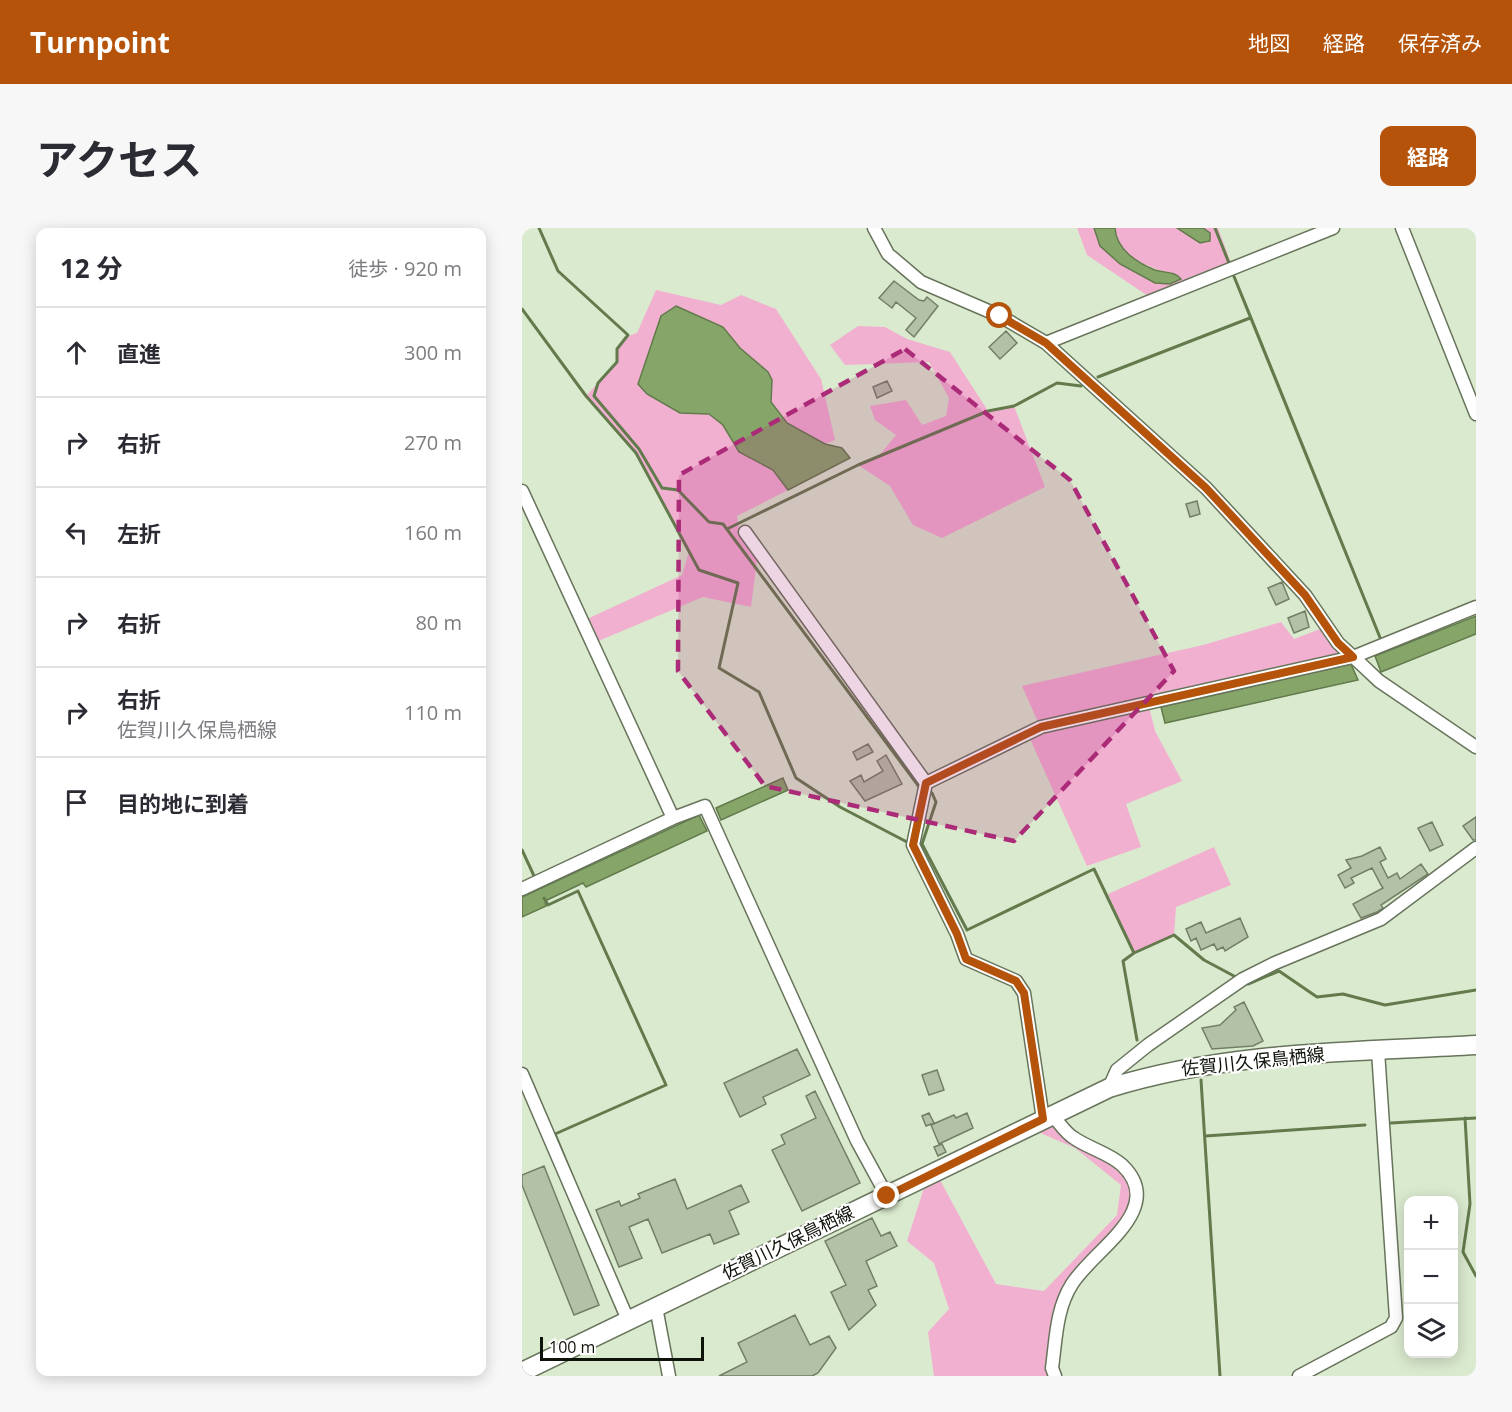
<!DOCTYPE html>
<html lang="ja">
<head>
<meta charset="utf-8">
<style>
  :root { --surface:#fff; --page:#f7f7f7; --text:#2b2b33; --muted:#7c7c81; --line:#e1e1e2; --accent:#b45309 }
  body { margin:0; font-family:"Open Sans","Noto Sans JP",sans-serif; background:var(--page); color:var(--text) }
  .controls { position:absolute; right:18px; bottom:18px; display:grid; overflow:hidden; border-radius:12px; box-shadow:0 3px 15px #0003 }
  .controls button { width:54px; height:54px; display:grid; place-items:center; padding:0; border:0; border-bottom:2px solid var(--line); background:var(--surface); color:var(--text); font:30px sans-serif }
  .scale { position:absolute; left:18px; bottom:15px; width:164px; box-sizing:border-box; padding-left:6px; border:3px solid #0e1309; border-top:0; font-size:16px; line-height:21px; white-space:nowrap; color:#0e1309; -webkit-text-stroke:4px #fff; paint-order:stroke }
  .stop { position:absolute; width:18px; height:18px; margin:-14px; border:4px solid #b45309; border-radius:50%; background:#fff }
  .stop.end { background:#b45309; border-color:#fff; box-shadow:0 2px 6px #0008 }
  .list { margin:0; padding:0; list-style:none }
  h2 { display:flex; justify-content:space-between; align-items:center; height:78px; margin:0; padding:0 24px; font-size:26px }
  h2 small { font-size:20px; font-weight:400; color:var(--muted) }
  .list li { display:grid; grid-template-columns:39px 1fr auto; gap:18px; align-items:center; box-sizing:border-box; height:90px; padding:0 24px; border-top:2px solid var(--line) }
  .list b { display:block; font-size:22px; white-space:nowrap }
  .list p { margin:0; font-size:20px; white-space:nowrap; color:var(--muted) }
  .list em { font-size:20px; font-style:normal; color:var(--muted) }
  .icon { flex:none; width:33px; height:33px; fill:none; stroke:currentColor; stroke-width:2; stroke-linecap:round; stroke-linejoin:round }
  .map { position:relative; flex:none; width:954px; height:1148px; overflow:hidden; border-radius:12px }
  header { display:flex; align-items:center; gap:36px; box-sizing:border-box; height:84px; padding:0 30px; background:var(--accent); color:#fff }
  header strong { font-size:28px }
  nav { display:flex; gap:33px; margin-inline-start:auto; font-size:21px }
  .intro { display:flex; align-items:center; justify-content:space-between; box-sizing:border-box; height:144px; padding:0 36px }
  h1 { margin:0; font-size:42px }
  .button { padding:15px 27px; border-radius:12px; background:var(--accent); color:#fff; font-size:21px; font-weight:700 }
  main { display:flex; gap:36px; padding:0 36px }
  aside { flex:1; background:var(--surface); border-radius:12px; box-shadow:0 3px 15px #0003 }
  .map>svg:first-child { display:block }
  .green { fill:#f2b0d1 }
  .water { fill:#86a669; stroke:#627a4c; stroke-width:1.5 }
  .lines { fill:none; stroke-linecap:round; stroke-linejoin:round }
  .stream { stroke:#627a4c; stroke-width:3 }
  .building { fill:#b3c2a7; stroke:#727f66; stroke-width:1.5 }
  .street-casing { stroke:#67745b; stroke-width:15 }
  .primary-casing { stroke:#67745b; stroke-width:21 }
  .street { stroke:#fff; stroke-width:12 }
  .primary { stroke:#fff; stroke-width:18 }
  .route { stroke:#b45309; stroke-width:8 }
  .marked { fill:#ab2b78; fill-opacity:0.2; stroke:#ab2b78; stroke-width:4.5; stroke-dasharray:12 8; stroke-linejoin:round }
  .labels { text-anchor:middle; stroke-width:4.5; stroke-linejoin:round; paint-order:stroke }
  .street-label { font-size:18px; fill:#0e1309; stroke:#fff }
</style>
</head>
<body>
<header>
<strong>Turnpoint</strong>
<nav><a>地図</a><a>経路</a><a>保存済み</a></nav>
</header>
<div class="intro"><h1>アクセス</h1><a class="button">経路</a></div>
<main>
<aside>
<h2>12 分<small>徒歩 · 920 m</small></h2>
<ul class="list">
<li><svg class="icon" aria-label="ahead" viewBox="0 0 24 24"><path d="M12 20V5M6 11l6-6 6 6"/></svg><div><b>直進</b></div><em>300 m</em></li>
<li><svg class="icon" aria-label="right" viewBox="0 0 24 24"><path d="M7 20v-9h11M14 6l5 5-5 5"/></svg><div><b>右折</b></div><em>270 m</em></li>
<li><svg class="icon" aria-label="left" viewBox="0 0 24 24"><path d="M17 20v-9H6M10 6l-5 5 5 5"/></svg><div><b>左折</b></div><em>160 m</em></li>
<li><svg class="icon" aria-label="right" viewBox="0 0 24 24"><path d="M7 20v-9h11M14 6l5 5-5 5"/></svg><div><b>右折</b></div><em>80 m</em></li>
<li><svg class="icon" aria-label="right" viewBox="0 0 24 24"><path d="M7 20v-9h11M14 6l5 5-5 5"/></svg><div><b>右折</b><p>佐賀川久保鳥栖線</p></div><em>110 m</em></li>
<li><svg class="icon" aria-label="arrive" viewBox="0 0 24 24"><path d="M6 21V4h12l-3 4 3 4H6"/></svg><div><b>目的地に到着</b></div></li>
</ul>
</aside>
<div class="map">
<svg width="954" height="1148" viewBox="0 0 954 1148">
  <rect width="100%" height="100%" fill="#daeace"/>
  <path class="green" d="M 555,0 L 572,0 C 584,33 604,39 633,55 L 655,47 C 631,41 594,30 593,0 L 655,0 L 678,15 L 688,5 L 681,0 L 696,0 L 709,35 L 626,68 L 565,27 Z
    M 134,62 L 199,77 L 219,67 L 254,81 L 299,151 L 313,212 L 303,216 L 265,195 L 249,174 L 250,152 L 246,144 L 218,120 L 201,99 L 158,185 L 187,186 L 201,197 L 217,224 L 251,242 L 266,262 L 215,288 L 218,307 L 235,332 L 229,379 L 181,369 L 74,414 L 63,392 L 160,347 L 167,324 L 114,225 L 64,168 L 95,134 C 95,120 100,109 115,105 Z
    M 336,98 L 363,99 L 385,111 L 428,124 L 466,183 L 492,178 L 523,259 L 420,310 L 391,297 L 368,258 L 336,237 L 357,228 L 374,207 L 353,192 L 348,178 L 384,172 L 400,197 L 424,188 L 427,170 L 407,134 L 323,137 L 308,117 Z
    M 759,394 L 772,411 L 798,401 L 818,426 L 625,470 L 633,503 L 660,553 L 604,576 L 619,619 L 565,638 L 509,513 L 516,494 L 500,458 L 681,417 Z
    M 692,619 L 709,657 L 654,679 L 652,707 L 612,725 L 586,666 Z
    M 532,897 C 558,914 634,949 605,989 C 589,1012 564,1031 548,1054 C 541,1065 532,1131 528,1148 L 412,1148 L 406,1104 L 427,1081 L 412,1035 L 385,1013 L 402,960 L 418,952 L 474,1056 L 522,1063 L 595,987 L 599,957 L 553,920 L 516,904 Z"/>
  <path class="water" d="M 572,0 L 593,0 C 594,21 615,35 633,42 C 642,45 653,43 659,51 L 648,56 L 633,55 L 598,36 L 578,18 Z
    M 655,0 L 681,0 L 688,5 L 688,13 L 678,15 Z
    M 154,78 L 201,99 L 218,120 L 246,144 L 250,152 L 249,174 L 265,195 L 303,216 L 320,220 L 328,230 L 266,262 L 251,242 L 217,224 L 201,197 L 187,186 L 158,185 L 125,166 L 116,156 L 139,88 Z
    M 954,388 L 954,406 L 859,444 L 853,428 Z
    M 829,436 L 836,452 L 643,495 L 639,479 Z
    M 261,550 L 266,562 L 199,592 L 194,580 Z
    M 177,587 L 185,603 L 64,659 L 61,655 L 23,673 L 24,678 L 0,689 L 0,669 Z"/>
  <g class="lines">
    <path class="stream" d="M 17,0 L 36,43 L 106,107 L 95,121 L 95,134 L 76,155 L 72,168 L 117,221 L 140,260 L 156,262 L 187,294 L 201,296 L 398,560
      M 693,0 L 707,35
      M 711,46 L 729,90 L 859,412 Z
      M 0,81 L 64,168 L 114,225 L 177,342 L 216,355 L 197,440 L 237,464 L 274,550 L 318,579 L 385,614
      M 576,149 L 728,90
      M 205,301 L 336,237 L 466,183 L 492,178 L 535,155 L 559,158
      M 404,563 L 410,565 L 414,574 L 400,616 L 445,702 L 572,641 L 612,725 L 601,733 L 615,812
      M 0,622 L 13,650
      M 22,670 L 26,677 L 56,663 L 144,857 L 33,906 L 53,955
      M 612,725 L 652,707 L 682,732 L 712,748
      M 726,756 L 757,743 L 795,769 L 821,766 L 863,777 L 954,762
      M 679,852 L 698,1148
      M 943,890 L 948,976 L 941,1024 L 954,1048
      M 869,895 L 954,890
      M 683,908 L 843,897"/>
  </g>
  <path class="building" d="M 372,53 L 397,72 L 402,73 L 405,69 L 416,78 L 392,109 L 384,102 L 394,90 L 374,74 L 370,80 L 357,70 Z
    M 484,103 L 495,115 L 478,131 L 467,119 Z
    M 365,153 L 370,163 L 355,170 L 351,159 Z
    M 675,273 L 678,286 L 668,289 L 664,276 Z
    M 760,354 L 767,371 L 754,377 L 746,360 Z
    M 783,383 L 787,399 L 772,405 L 766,390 Z
    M 346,516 L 351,524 L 335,532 L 331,524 Z
    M 364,527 L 380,556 L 343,573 L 328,553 L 339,547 L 342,554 L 361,543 L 355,533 Z
    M 954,589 L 954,612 L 951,612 L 941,598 Z
    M 910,594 L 921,617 L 908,623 L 896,600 Z
    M 858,619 L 864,631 L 858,634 L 866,650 L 875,645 L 878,651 L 899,636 L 906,646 L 859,677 L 861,680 L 855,684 L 839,690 L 831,676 L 861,660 L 859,657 L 850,640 L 829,650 L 832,655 L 823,660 L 816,647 L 829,640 L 824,632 L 840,628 Z
    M 718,690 L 726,709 L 703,723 L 701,719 L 695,722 L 692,716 L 679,722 L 674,710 L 669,713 L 664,701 L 679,694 L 684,705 Z
    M 722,774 L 741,813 L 731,818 L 690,821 L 680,800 L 698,797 L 714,782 L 712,779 Z
    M 275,821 L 288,847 L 241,869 L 244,876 L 218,889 L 202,855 Z
    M 415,842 L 422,862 L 407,867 L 400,847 Z
    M 293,863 L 338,955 L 280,983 L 250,922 L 263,916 L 259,907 L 294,890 L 284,868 Z
    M 407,885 L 412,895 L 404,898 L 400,888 Z
    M 445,885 L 451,900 L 417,916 L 409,897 L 432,887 L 434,890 Z
    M 420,916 L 424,924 L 416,928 L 412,919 Z
    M 22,938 L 77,1077 L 52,1087 L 0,957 L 0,947 Z
    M 153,951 L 165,981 L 219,957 L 227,974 L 207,983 L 217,1006 L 192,1016 L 188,1006 L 140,1025 L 126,991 L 107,999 L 120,1030 L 97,1039 L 74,982 L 97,973 L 99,978 L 118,970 L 116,966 Z
    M 350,990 L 359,1008 L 368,1004 L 375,1018 L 344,1033 L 355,1058 L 346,1062 L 354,1077 L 327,1102 L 309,1064 L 324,1057 L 303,1013 Z
    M 273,1087 L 288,1117 L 307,1108 L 314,1120 L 296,1145 L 290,1148 L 197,1148 L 225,1134 L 216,1115 Z"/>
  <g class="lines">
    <defs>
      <path id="street" d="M 352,0 L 366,26 L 399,54 L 478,88 L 524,115 L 684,260 L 783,367 L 816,415 L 839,436 L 857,453 L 954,519
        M 880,0 L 954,186
        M 524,115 L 811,0
        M 0,263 L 151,590
        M 223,304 L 404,555 L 391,617 L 435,706 L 444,731 L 494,753 L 502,765 L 521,891
        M 404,555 L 519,499 L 831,429 L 954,379
        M 0,661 L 151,590 L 183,578 L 335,913 L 365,968
        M 0,846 L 106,1092
        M 587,860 L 595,842 L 626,817 L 721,751 L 753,735 L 859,691 L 954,620
        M 530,887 C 537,894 543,905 552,910 C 566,920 587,925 600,937 C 646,981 572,1021 550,1056 C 534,1081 534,1111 530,1140 L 533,1148
        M 134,1079 L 147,1148
        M 777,1148 L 869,1099 L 874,1090 L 856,823"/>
      <path id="primary" d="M 0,1144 L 587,860 C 706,823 831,824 954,817"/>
    </defs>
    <use href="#street" class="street-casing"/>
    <use href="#primary" class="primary-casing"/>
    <use href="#street" class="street"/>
    <use href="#primary" class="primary"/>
  </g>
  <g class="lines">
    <path class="route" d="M 365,968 L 521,891 L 502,765 L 494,753 L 444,731 L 435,706 L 391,617 L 404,555 L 519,499 L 831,429 L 816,415 L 783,367 L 684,260 L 524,115 L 478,88"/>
  </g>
  <path class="marked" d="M 383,121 L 548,252 L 652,443 L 492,613 L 243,558 L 156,443 L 157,247 Z"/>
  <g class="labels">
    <g class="street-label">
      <text transform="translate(731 834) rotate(-6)" y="6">佐賀川久保鳥栖線</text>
      <text transform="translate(266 1015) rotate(-26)" y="6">佐賀川久保鳥栖線</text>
    </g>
  </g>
</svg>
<div class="controls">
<button>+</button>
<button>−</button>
<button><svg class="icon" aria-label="layers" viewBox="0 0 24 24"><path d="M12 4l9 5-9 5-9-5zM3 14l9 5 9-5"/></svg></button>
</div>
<div class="scale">100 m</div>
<div class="stop" style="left:478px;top:88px"></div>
<div class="stop end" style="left:365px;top:968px"></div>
</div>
</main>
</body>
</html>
